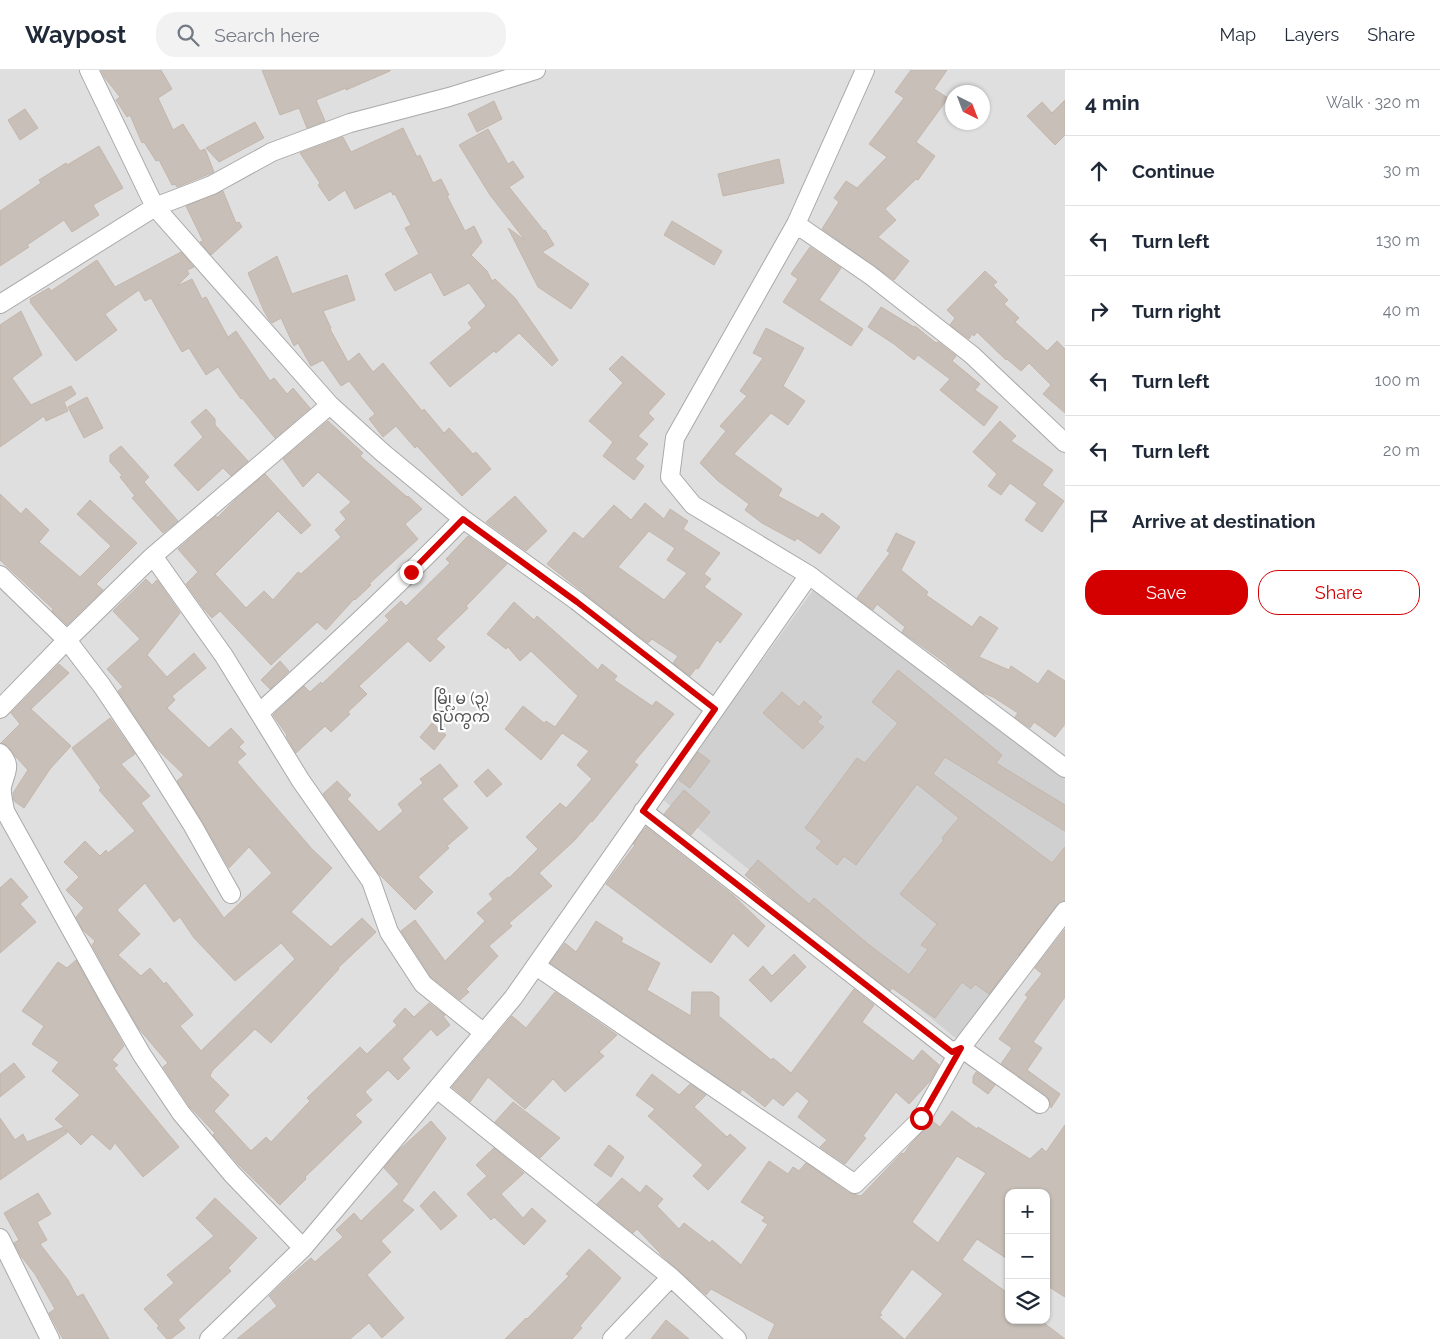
<!DOCTYPE html>
<html lang="en">
<head>
<meta charset="utf-8">
<style>
  :root { --surface:#fff; --page:#f2f2f3; --text:#1f2937; --muted:#747a83; --line:#e0e1e3; --accent:#d40000 }
  body { margin:0; font-family:Raleway,"Noto Sans Myanmar",sans-serif; background:var(--page); color:var(--text) }
  .controls { position:absolute; right:15px; bottom:15px; display:grid; overflow:hidden; border-radius:10px; box-shadow:0 1px 4px #0004 }
  .controls button { width:45px; height:45px; display:grid; place-items:center; padding:0; border:0; border-bottom:1px solid var(--line); background:var(--surface); color:var(--text); font:25px sans-serif }
  .compass { position:absolute; left:945px; top:15px; width:45px; height:45px; border-radius:50%; background:var(--surface); box-shadow:0 1px 4px #0004; rotate:138deg }
  .stop { position:absolute; width:15px; height:15px; margin:-11px; border:4px solid #d40000; border-radius:50%; background:#fff }
  .stop.end { background:#d40000; border-color:#fff; box-shadow:0 1px 5px #0008 }
  .list { margin:0; padding:0; list-style:none }
  h2 { display:flex; justify-content:space-between; align-items:center; height:65px; margin:0; padding:0 20px; font-size:21px }
  h2 small { font-size:16px; font-weight:400; color:var(--muted) }
  .list li { display:grid; grid-template-columns:32px 1fr auto; gap:15px; align-items:center; box-sizing:border-box; height:70px; padding:0 20px; border-top:1px solid var(--line) }
  .list b { display:block; font-size:19px; white-space:nowrap }
  .list em { font-size:16px; font-style:normal; color:var(--muted) }
  .actions { display:flex; gap:10px; padding:15px 20px }
  .actions a { flex:1; padding:11px 0; border:1px solid var(--accent); border-radius:20px; text-align:center; font-size:18px; color:var(--accent) }
  .actions .main { background:var(--accent); color:#fff }
  .icon { flex:none; width:28px; height:28px; fill:none; stroke:currentColor; stroke-width:2; stroke-linecap:round; stroke-linejoin:round }
  .map { position:relative; flex:none; width:1065px; height:1269px; overflow:hidden }
  header { display:flex; align-items:center; gap:30px; box-sizing:border-box; height:70px; padding:0 25px; background:var(--surface); border-bottom:1px solid var(--line) }
  header strong { font-size:24px }
  nav { display:flex; gap:28px; margin-inline-start:auto; font-size:18px }
  .search { width:350px; height:45px; background:var(--page); display:flex; align-items:center; gap:12px; box-sizing:border-box; padding:0 18px; border-radius:20px; color:var(--muted); font-size:19px }
  main { display:flex }
  aside { flex:1; background:var(--surface) }
  .map>svg:first-child { display:block }
  .residential { fill:#e0dfdf; fill-rule:evenodd }
  .religious { fill:#d0d0d0 }
  .building { fill:#c7bfb8; stroke:#c4b6ab; fill-rule:evenodd }
  .lines { fill:none; stroke-linecap:round; stroke-linejoin:round }
  .minor-casing { stroke:#a9a9a9; stroke-width:20 }
  .minor { stroke:#fff; stroke-width:18 }
  .route { stroke:#d40000; stroke-width:6 }
  .labels { text-anchor:middle; stroke-width:4.5; stroke-linejoin:round; paint-order:stroke }
  .quarter-label { font-size:16px; fill:#555; stroke:#fff }
</style>
</head>
<body>
<header>
<strong>Waypost</strong>
<div class="search"><svg class="icon" aria-label="search" viewBox="0 0 24 24"><circle cx="10" cy="10" r="6"/><path d="M15 15l6 6"/></svg>Search here</div>
<nav><a>Map</a><a>Layers</a><a>Share</a></nav>
</header>
<main>
<div class="map">
<svg width="1065" height="1269" viewBox="0 0 1065 1269">
  <rect width="100%" height="100%" fill="#f2efe9"/>
  <path class="residential" d="M 0,0 L 1065,0 L 1065,1269 L 0,1269 ZM 952,22 L 982,22 L 982,52 L 952,52 ZM 1009,1123 L 1046,1123 L 1046,1250 L 1009,1250 Z"/>
  <path class="religious" d="M 821,509 L 1065,704 L 1065,846 L 964,975 L 662,729 Z"/>
  <path class="building" d="M 101,0 L 161,0 L 172,19 L 158,28 L 173,60 L 183,54 L 200,81 L 205,79 L 214,102 L 177,117 L 175,114 L 172,115 L 159,90 L 156,91 L 144,72 L 142,73 L 130,45 L 127,47 L 116,30 L 120,27 L 105,8 Z
    M 262,0 L 390,0 L 390,1 L 346,20 L 346,18 L 316,30 L 325,51 L 307,58 L 299,38 L 280,45 Z
    M 911,0 L 947,0 L 934,19 L 948,28 L 916,72 L 935,86 L 918,110 L 916,109 L 885,139 L 896,150 L 878,167 L 909,191 L 894,210 L 822,159 L 839,132 L 834,128 L 846,111 L 857,118 L 887,87 L 869,74 L 904,28 L 895,22 Z
    M 1065,30 L 1065,65 L 1055,75 L 1027,46 L 1042,32 L 1052,43 Z
    M 494,31 L 502,49 L 477,62 L 468,44 Z
    M 25,39 L 38,58 L 20,70 L 8,50 Z
    M 255,52 L 264,68 L 219,92 L 206,78 Z
    M 403,58 L 417,87 L 420,85 L 433,113 L 441,109 L 449,125 L 447,126 L 465,161 L 474,156 L 482,172 L 471,185 L 487,201 L 492,211 L 495,209 L 515,228 L 558,290 L 552,296 L 519,263 L 496,283 L 494,281 L 450,317 L 430,293 L 472,258 L 468,253 L 486,236 L 469,213 L 444,226 L 431,202 L 395,221 L 385,204 L 419,184 L 405,158 L 411,155 L 395,124 L 393,125 L 391,121 L 355,139 L 345,120 L 329,131 L 318,115 L 320,113 L 300,83 L 343,67 L 351,82 Z
    M 488,59 L 508,94 L 513,91 L 524,107 L 509,117 L 544,161 L 545,160 L 554,175 L 542,182 L 589,214 L 571,239 L 538,217 L 508,158 L 525,170 L 490,125 L 459,75 Z
    M 99,76 L 123,118 L 93,135 L 99,145 L 72,162 L 64,150 L 27,175 L 29,177 L 0,196 L 0,141 L 41,113 L 39,110 L 66,93 L 67,95 Z
    M 779,89 L 784,113 L 723,126 L 718,104 Z
    M 223,121 L 236,153 L 239,152 L 242,157 L 211,185 L 200,172 L 203,171 L 186,136 Z
    M 672,151 L 722,181 L 714,195 L 664,165 Z
    M 810,177 L 841,198 L 819,230 L 863,259 L 851,276 L 783,232 L 798,209 L 791,204 Z
    M 181,182 L 194,197 L 187,200 L 189,204 L 177,216 L 192,209 L 202,229 L 206,227 L 228,267 L 236,261 L 270,311 L 274,308 L 287,324 L 293,318 L 310,338 L 275,368 L 242,328 L 241,329 L 218,297 L 206,305 L 189,278 L 182,282 L 151,228 L 145,231 L 139,220 L 105,244 L 117,260 L 76,291 L 30,232 L 31,231 L 30,229 L 49,218 L 51,221 L 97,190 L 115,217 Z
    M 277,186 L 292,224 L 347,205 L 355,230 L 323,241 L 331,258 L 330,259 L 348,292 L 359,283 L 373,302 L 383,293 L 422,341 L 424,339 L 444,363 L 449,358 L 473,384 L 476,382 L 491,399 L 462,426 L 417,376 L 415,378 L 396,356 L 383,367 L 369,349 L 375,344 L 349,311 L 341,316 L 323,290 L 311,296 L 298,273 L 294,276 L 281,248 L 272,253 L 270,251 L 264,241 L 248,203 Z
    M 985,201 L 997,212 L 993,215 L 1008,230 L 1004,234 L 1019,248 L 1015,252 L 1047,281 L 1057,271 L 1065,279 L 1065,343 L 1043,324 L 1051,315 L 1029,293 L 1021,301 L 1007,289 L 1006,290 L 977,262 L 974,266 L 972,264 L 969,269 L 950,255 L 955,248 L 947,240 Z
    M 881,237 L 914,257 L 915,256 L 936,273 L 938,272 L 956,286 L 952,291 L 980,314 L 975,320 L 998,337 L 984,356 L 940,320 L 950,309 L 918,285 L 914,290 L 894,274 L 868,257 Z
    M 21,241 L 42,285 L 12,308 L 31,335 L 71,316 L 76,324 L 64,332 L 68,341 L 46,351 L 44,346 L 0,377 L 0,255 Z
    M 766,258 L 804,278 L 783,316 L 805,331 L 788,355 L 771,343 L 734,384 L 782,419 L 778,426 L 818,448 L 822,443 L 840,457 L 820,484 L 797,468 L 795,471 L 762,453 L 745,440 L 749,434 L 718,411 L 700,393 L 726,361 L 720,356 L 747,326 L 740,321 L 763,288 L 753,283 Z
    M 622,286 L 665,324 L 648,343 L 654,349 L 638,366 L 648,374 L 635,389 L 644,396 L 634,410 L 603,386 L 613,372 L 589,351 L 623,313 L 609,299 Z
    M 87,327 L 103,358 L 84,368 L 68,337 Z
    M 206,339 L 215,349 L 215,355 L 248,391 L 231,406 L 223,398 L 198,421 L 174,395 L 203,367 L 191,352 Z
    M 328,351 L 363,383 L 360,386 L 407,427 L 408,426 L 422,439 L 405,454 L 418,469 L 369,514 L 371,515 L 355,530 L 354,529 L 326,560 L 317,552 L 271,595 L 220,541 L 212,548 L 204,539 L 186,514 L 198,502 L 178,479 L 216,446 L 217,448 L 234,431 L 265,404 L 311,455 L 301,464 L 278,441 L 215,504 L 246,538 L 264,521 L 273,530 L 298,502 L 301,504 L 341,467 L 335,460 L 346,449 L 340,442 L 351,432 L 318,402 L 303,417 L 283,389 Z
    M 1000,351 L 1016,366 L 1011,371 L 1053,400 L 1042,415 L 1064,431 L 1042,462 L 1025,450 L 1037,433 L 1010,413 L 1001,425 L 988,416 L 997,404 L 973,382 Z
    M 121,376 L 149,407 L 144,412 L 178,451 L 163,463 L 132,428 L 135,426 L 120,407 L 122,405 L 110,392 L 110,385 Z
    M 0,424 L 21,444 L 26,438 L 49,460 L 39,472 L 80,507 L 111,476 L 77,444 L 90,430 L 137,473 L 96,514 L 103,520 L 67,555 L 52,541 L 53,539 L 0,490 Z
    M 515,426 L 547,461 L 526,481 L 486,452 Z
    M 645,433 L 664,449 L 670,439 L 688,451 L 683,459 L 720,483 L 704,504 L 711,509 L 704,517 L 742,544 L 720,573 L 717,570 L 698,599 L 696,598 L 690,606 L 673,593 L 678,586 L 652,569 L 648,573 L 547,494 L 574,462 L 583,469 L 614,435 L 631,450 ZM 649,461 L 675,478 L 667,490 L 687,503 L 664,530 L 618,497 Z
    M 896,463 L 915,472 L 901,500 L 928,522 L 926,525 L 972,557 L 980,546 L 998,558 L 979,587 L 1009,600 L 1011,596 L 1038,614 L 1048,600 L 1065,611 L 1065,654 L 1055,667 L 1034,652 L 1030,658 L 1015,647 L 1018,643 L 993,627 L 981,622 L 947,595 L 947,594 L 902,562 L 905,557 L 877,534 L 873,540 L 857,528 L 890,483 L 887,481 Z
    M 468,466 L 507,494 L 466,536 L 468,538 L 436,569 L 445,577 L 430,592 L 408,571 L 359,616 L 367,624 L 348,642 L 350,644 L 331,662 L 325,656 L 296,683 L 286,666 L 287,665 L 273,645 L 304,616 L 310,622 L 321,612 L 322,614 L 389,550 L 385,546 L 401,531 L 406,536 L 450,493 L 446,489 Z
    M 146,509 L 152,515 L 157,510 L 180,543 L 147,585 L 167,607 L 194,583 L 206,598 L 172,626 L 175,630 L 167,638 L 209,678 L 231,658 L 244,672 L 239,677 L 246,684 L 237,692 L 312,779 L 332,798 L 291,842 L 331,877 L 362,848 L 376,862 L 338,898 L 339,899 L 271,973 L 255,959 L 212,1001 L 210,1006 L 229,1025 L 214,1041 L 251,1081 L 266,1067 L 271,1072 L 310,1031 L 307,1028 L 360,977 L 367,984 L 397,955 L 393,951 L 405,938 L 414,947 L 429,933 L 445,945 L 443,946 L 450,955 L 437,966 L 431,959 L 402,989 L 410,998 L 398,1010 L 388,1000 L 365,1022 L 372,1030 L 355,1045 L 362,1052 L 305,1107 L 306,1109 L 280,1135 L 239,1095 L 213,1065 L 215,1063 L 190,1037 L 163,997 L 168,993 L 139,959 L 118,923 L 92,875 L 95,871 L 83,860 L 76,847 L 84,838 L 66,820 L 79,807 L 64,792 L 85,771 L 100,786 L 106,780 L 108,783 L 135,761 L 99,720 L 101,718 L 72,678 L 110,648 L 135,684 L 121,694 L 150,726 L 141,733 L 224,848 L 272,803 L 249,777 L 229,798 L 202,751 L 177,711 L 184,705 L 156,678 L 118,621 L 123,617 L 107,599 L 140,569 L 113,541 ZM 145,813 L 174,852 L 180,847 L 194,868 L 235,911 L 281,873 L 295,889 L 201,981 L 180,956 L 193,945 L 166,912 L 164,914 L 150,898 L 141,906 L 118,885 L 140,864 L 117,840 Z
    M 514,532 L 534,550 L 537,546 L 598,600 L 602,594 L 617,606 L 614,610 L 652,636 L 656,631 L 674,644 L 634,692 L 638,695 L 592,752 L 591,751 L 575,770 L 539,803 L 552,816 L 509,853 L 512,856 L 489,876 L 498,886 L 466,919 L 469,922 L 460,930 L 431,907 L 401,861 L 415,850 L 445,891 L 485,851 L 477,843 L 493,829 L 489,824 L 508,807 L 509,808 L 538,779 L 526,767 L 560,733 L 566,738 L 592,709 L 577,695 L 589,681 L 562,663 L 541,690 L 505,659 L 523,636 L 544,653 L 546,651 L 555,657 L 578,626 L 531,581 L 520,591 L 508,577 L 506,579 L 487,564 Z
    M 280,591 L 289,601 L 270,619 L 261,610 Z
    M 59,594 L 69,603 L 31,639 L 71,676 L 50,699 L 24,738 L 14,731 L 13,723 L 28,700 L 16,687 L 8,676 L 1,673 L 20,654 L 11,643 Z
    M 898,600 L 1002,685 L 996,693 L 1065,735 L 1065,761 L 945,687 L 933,704 L 1052,793 L 1065,777 L 1065,831 L 1057,835 L 1019,885 L 1018,884 L 989,924 L 975,914 L 971,919 L 962,912 L 935,948 L 892,918 L 890,921 L 779,834 L 745,805 L 758,790 L 809,834 L 814,828 L 868,874 L 909,905 L 928,879 L 921,875 L 937,854 L 900,824 L 944,770 L 942,768 L 959,748 L 917,714 L 856,795 L 844,786 L 837,795 L 816,778 L 822,771 L 805,758 L 857,688 L 865,693 L 898,653 L 872,632 Z
    M 782,622 L 799,637 L 804,631 L 822,647 L 817,652 L 824,657 L 803,679 L 763,643 Z
    M 432,653 L 446,665 L 434,680 L 420,667 Z
    M 698,682 L 710,691 L 690,718 L 679,710 Z
    M 440,694 L 458,716 L 442,729 L 468,758 L 447,776 L 449,778 L 418,807 L 433,822 L 415,840 L 377,802 L 323,724 L 337,711 L 351,725 L 347,729 L 379,762 L 403,741 L 398,734 L 423,713 L 420,709 Z
    M 488,699 L 502,714 L 487,727 L 474,712 Z
    M 684,720 L 710,742 L 691,765 L 664,744 Z
    M 646,757 L 734,826 L 765,856 L 748,877 L 733,863 L 711,893 L 606,814 L 635,775 L 633,774 Z
    M 11,808 L 28,827 L 20,834 L 36,852 L 0,883 L 0,818 Z
    M 596,851 L 623,868 L 621,872 L 660,893 L 647,920 L 691,946 L 692,922 L 712,922 L 719,927 L 719,946 L 771,990 L 773,988 L 791,1003 L 854,919 L 874,935 L 862,952 L 913,991 L 922,980 L 939,995 L 931,1010 L 909,1034 L 896,1022 L 863,1066 L 866,1068 L 845,1094 L 820,1077 L 827,1070 L 798,1047 L 809,1031 L 797,1021 L 783,1036 L 773,1028 L 765,1037 L 742,1019 L 740,1023 L 550,893 L 565,873 L 576,882 Z
    M 1065,859 L 1065,927 L 1033,972 L 1042,978 L 1027,1000 L 1060,1024 L 1051,1038 L 1050,1030 L 1046,1025 L 1001,994 L 1012,978 L 999,969 L 1028,927 L 1025,925 L 1042,904 L 1035,898 Z
    M 794,884 L 806,897 L 771,932 L 749,910 L 763,896 L 772,906 Z
    M 76,890 L 124,976 L 112,990 L 118,995 L 114,998 L 179,1077 L 143,1107 L 115,1073 L 110,1080 L 92,1064 L 81,1075 L 65,1059 L 67,1063 L 0,1110 L 0,1048 L 15,1070 L 23,1064 L 27,1072 L 64,1057 L 55,1049 L 80,1025 L 52,1001 L 59,992 L 32,974 L 44,956 L 22,941 L 58,892 L 67,898 Z
    M 555,922 L 617,965 L 599,982 L 604,986 L 565,1022 L 553,1009 L 525,1039 L 488,1007 L 470,1032 L 452,1017 L 512,946 L 526,958 Z
    M 14,993 L 25,1007 L 0,1027 L 0,1004 Z
    M 976,1002 L 995,1015 L 988,1024 L 973,1013 L 973,1007 Z
    M 652,1004 L 679,1025 L 690,1014 L 706,1025 L 694,1037 L 727,1067 L 730,1064 L 746,1078 L 708,1120 L 693,1106 L 703,1095 L 648,1046 L 655,1039 L 636,1025 Z
    M 513,1032 L 560,1068 L 540,1088 L 495,1052 Z
    M 952,1041 L 977,1059 L 978,1057 L 1030,1089 L 1042,1078 L 1046,1082 L 1065,1055 L 1065,1227 L 1046,1215 L 1046,1123 L 1009,1123 L 1009,1190 L 977,1169 L 962,1190 L 1009,1224 L 1009,1250 L 1040,1250 L 1065,1269 L 905,1269 L 943,1224 L 912,1199 L 880,1243 L 882,1245 L 879,1247 L 904,1269 L 768,1269 L 775,1254 L 711,1219 L 706,1225 L 660,1184 L 660,1183 L 637,1159 L 633,1163 L 597,1134 L 622,1108 L 640,1123 L 646,1115 L 663,1129 L 657,1136 L 679,1159 L 684,1153 L 710,1173 L 712,1170 L 741,1195 L 768,1154 L 762,1151 L 765,1147 L 741,1132 L 769,1091 L 788,1104 L 793,1097 L 799,1101 L 806,1093 L 849,1123 L 861,1126 L 902,1083 L 904,1084 L 910,1075 L 932,1051 L 940,1057 ZM 957,1086 L 986,1103 L 938,1173 L 912,1152 Z
    M 431,1051 L 446,1068 L 402,1131 L 414,1140 L 381,1171 L 391,1182 L 367,1205 L 404,1248 L 382,1268 L 369,1253 L 350,1269 L 237,1269 L 277,1236 L 269,1226 L 290,1206 L 311,1188 L 315,1192 L 343,1167 L 336,1160 L 354,1143 L 361,1151 L 399,1114 L 384,1098 L 399,1080 Z
    M 609,1075 L 624,1087 L 611,1107 L 594,1095 Z
    M 494,1078 L 524,1103 L 501,1124 L 523,1148 L 532,1138 L 546,1151 L 524,1175 L 494,1147 L 491,1150 L 467,1124 L 487,1106 L 476,1095 Z
    M 434,1121 L 457,1146 L 441,1160 L 420,1136 Z
    M 38,1123 L 51,1144 L 37,1152 L 47,1170 L 40,1174 L 68,1210 L 77,1227 L 83,1224 L 109,1269 L 63,1269 L 49,1243 L 55,1239 L 35,1204 L 21,1186 L 14,1173 L 19,1170 L 4,1143 Z
    M 215,1128 L 257,1168 L 228,1198 L 231,1201 L 178,1250 L 185,1258 L 171,1269 L 167,1269 L 157,1258 L 159,1256 L 144,1239 L 174,1213 L 167,1205 L 214,1166 L 196,1148 Z
    M 589,1179 L 621,1208 L 580,1256 L 582,1258 L 572,1269 L 505,1269 L 526,1248 L 527,1249 L 569,1206 L 566,1204 Z
    M 666,1250 L 689,1269 L 651,1269 Z"/>
  <g class="lines">
    <defs>
      <path id="minor" d="M 89,0 L 155,137 L 330,335 L 383,383 L 463,449 L 577,531 L 715,639
        M 865,0 L 796,154 L 675,368 L 670,407 L 693,435 L 809,505 L 1065,698
        M 796,154 L 870,205 L 972,285 L 1065,373
        M 0,234 L 155,137 L 212,115 L 272,82 L 350,53 L 449,27 L 536,0
        M 153,486 L 224,586 L 301,711 L 371,811 L 389,862 L 423,914 L 484,963
        M 0,505 L 67,570 L 102,616 L 151,689 L 193,756 L 231,824
        M 0,639 L 67,570 L 153,486 L 330,335
        M 259,643 C 329,580 398,516 463,449
        M 0,683 C 13,696 5,702 2,717 C 1,724 4,734 5,741 L 109,928 L 142,985 L 181,1043 L 232,1104 L 303,1178
        M 643,741 L 952,982 L 961,978 L 1040,1034
        M 536,896 L 855,1114 L 921,1049 L 961,978 L 1065,841
        M 437,1019 L 671,1207 L 737,1269
        M 0,1168 L 50,1269
        M 209,1269 L 303,1178 L 513,928 L 809,505
        M 612,1269 L 671,1207"/>
    </defs>
    <use href="#minor" class="minor-casing"/>
    <use href="#minor" class="minor"/>
  </g>
  <g class="lines">
    <path class="route" d="M 411,502 L 463,449 L 577,532 L 715,639 L 643,741 L 952,982 L 961,978 L 921,1048"/>
  </g>
  <g class="labels">
    <g class="quarter-label">
      <text x="461" y="634">မြို့မ (၃)<tspan x="461" dy="18">ရပ်ကွက်</tspan></text>
    </g>
  </g>
</svg>
<div class="controls">
<button>+</button>
<button>−</button>
<button><svg class="icon" aria-label="layers" viewBox="0 0 24 24"><path d="M12 4l9 5-9 5-9-5zM3 14l9 5 9-5"/></svg></button>
</div>
<svg class="compass" viewBox="-18 -18 36 36"><path d="M0-13l5 13h-10z" fill="#e53935"/><path d="M0 13l5-13h-10z" fill="#747a83"/></svg>
<div class="stop" style="left:921px;top:1048px"></div>
<div class="stop end" style="left:411px;top:502px"></div>
</div>
<aside>
<h2>4 min<small>Walk · 320 m</small></h2>
<ul class="list">
<li><svg class="icon" aria-label="ahead" viewBox="0 0 24 24"><path d="M12 20V5M6 11l6-6 6 6"/></svg><div><b>Continue</b></div><em>30 m</em></li>
<li><svg class="icon" aria-label="left" viewBox="0 0 24 24"><path d="M17 20v-9H6M10 6l-5 5 5 5"/></svg><div><b>Turn left</b></div><em>130 m</em></li>
<li><svg class="icon" aria-label="right" viewBox="0 0 24 24"><path d="M7 20v-9h11M14 6l5 5-5 5"/></svg><div><b>Turn right</b></div><em>40 m</em></li>
<li><svg class="icon" aria-label="left" viewBox="0 0 24 24"><path d="M17 20v-9H6M10 6l-5 5 5 5"/></svg><div><b>Turn left</b></div><em>100 m</em></li>
<li><svg class="icon" aria-label="left" viewBox="0 0 24 24"><path d="M17 20v-9H6M10 6l-5 5 5 5"/></svg><div><b>Turn left</b></div><em>20 m</em></li>
<li><svg class="icon" aria-label="arrive" viewBox="0 0 24 24"><path d="M6 21V4h12l-3 4 3 4H6"/></svg><div><b>Arrive at destination</b></div></li>
</ul>
<div class="actions"><a class="main">Save</a><a>Share</a></div>
</aside>
</main>
</body>
</html>
